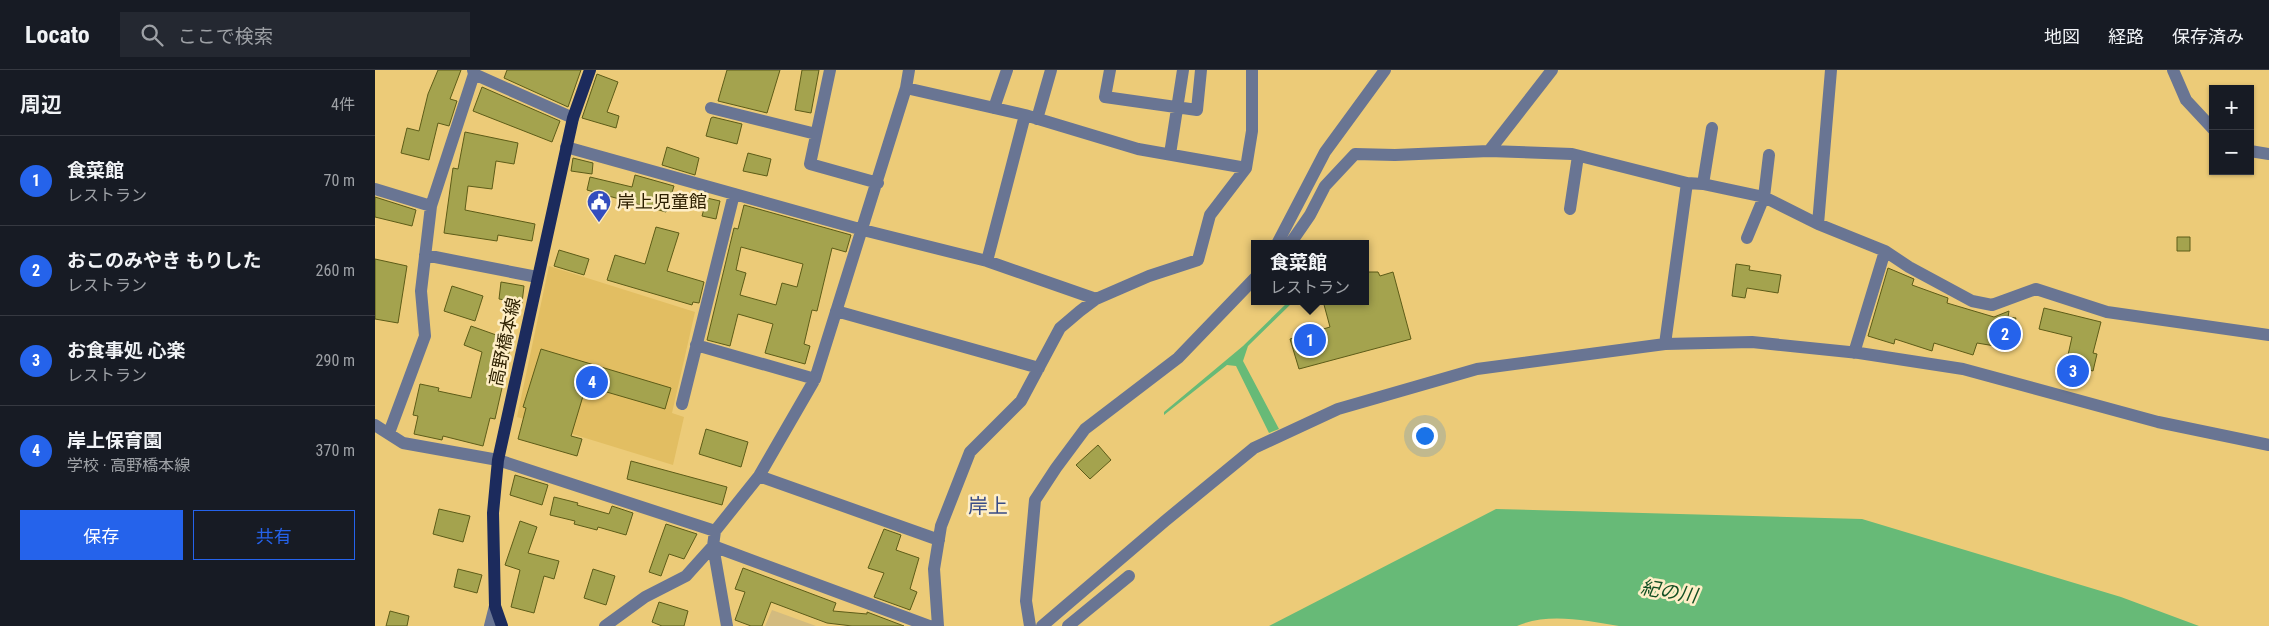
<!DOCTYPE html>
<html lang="ja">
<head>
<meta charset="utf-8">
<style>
  :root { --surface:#171b24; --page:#242831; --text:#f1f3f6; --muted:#9ea1a6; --line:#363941; --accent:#2563eb }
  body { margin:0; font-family:"Roboto Condensed","Noto Sans JP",sans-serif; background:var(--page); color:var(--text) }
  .controls { position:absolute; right:15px; top:15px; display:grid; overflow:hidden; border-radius:0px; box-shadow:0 1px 4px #0004 }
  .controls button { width:45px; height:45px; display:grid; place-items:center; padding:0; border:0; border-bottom:1px solid var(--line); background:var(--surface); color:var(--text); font:25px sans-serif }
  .you { position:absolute; left:1049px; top:365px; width:18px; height:18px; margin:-12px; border:4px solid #fff; border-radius:50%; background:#1a73e8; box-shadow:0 0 0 8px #1a73e833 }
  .badge { display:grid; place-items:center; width:32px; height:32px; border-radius:50%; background:var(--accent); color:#fff; font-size:16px; font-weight:700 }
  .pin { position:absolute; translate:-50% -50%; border:2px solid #fff; box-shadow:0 1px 5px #0006 }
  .popup { position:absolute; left:876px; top:170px; width:118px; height:65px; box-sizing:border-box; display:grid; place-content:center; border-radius:0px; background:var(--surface); filter:drop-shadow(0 1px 4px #0005); font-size:16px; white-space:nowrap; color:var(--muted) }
  .popup b { font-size:19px; color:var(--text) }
  .popup::after { content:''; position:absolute; left:50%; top:100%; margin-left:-10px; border:10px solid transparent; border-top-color:var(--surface) }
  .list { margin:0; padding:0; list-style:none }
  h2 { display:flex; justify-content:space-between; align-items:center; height:65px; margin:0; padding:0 20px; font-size:21px }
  h2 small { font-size:16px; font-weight:400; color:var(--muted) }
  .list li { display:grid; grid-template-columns:32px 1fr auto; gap:15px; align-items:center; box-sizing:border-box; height:90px; padding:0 20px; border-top:1px solid var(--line) }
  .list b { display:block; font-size:19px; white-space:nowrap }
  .list p { margin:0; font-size:16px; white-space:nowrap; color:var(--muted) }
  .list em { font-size:16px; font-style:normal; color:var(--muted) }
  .actions { display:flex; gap:10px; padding:15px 20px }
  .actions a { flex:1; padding:11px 0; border:1px solid var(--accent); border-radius:0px; text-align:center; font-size:18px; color:var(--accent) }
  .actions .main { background:var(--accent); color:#fff }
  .icon { flex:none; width:28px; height:28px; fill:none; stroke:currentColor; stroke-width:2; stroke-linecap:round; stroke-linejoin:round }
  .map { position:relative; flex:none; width:1894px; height:556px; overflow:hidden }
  header { display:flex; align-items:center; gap:30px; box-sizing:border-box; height:70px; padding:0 25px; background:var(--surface); border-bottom:1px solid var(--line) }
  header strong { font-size:24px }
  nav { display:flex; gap:28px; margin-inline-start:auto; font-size:18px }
  .search { width:350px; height:45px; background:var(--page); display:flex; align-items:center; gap:12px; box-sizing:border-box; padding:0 18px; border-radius:0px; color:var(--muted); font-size:19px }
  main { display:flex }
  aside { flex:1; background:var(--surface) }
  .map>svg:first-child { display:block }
  .built { fill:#e2be62 }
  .green { fill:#d3bb7f }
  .water { fill:#67ba77 }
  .building { fill:#a4a34e; stroke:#5d5c18; fill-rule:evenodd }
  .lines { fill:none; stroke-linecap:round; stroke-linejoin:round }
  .minor { stroke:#697593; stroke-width:12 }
  .major { stroke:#1c2b5d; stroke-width:12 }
  .labels { text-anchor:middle; stroke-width:5; stroke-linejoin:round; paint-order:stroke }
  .poi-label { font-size:18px; fill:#2d2000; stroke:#feeec6; text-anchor:start }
  .street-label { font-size:18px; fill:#2d2000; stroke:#feeec6 }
  .water-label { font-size:19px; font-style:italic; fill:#134f23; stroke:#feeec6 }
  .quarter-label { font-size:20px; fill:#394c87; stroke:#feeec6 }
</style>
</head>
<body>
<header>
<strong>Locato</strong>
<div class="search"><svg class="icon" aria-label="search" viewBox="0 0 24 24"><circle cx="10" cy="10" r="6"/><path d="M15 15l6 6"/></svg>ここで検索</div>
<nav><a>地図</a><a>経路</a><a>保存済み</a></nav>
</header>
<main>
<aside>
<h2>周辺<small>4件</small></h2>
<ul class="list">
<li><span class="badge">1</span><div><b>食菜館</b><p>レストラン</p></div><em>70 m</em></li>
<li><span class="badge">2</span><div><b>おこのみやき もりした</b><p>レストラン</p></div><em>260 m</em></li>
<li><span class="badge">3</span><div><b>お食事処 心楽</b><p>レストラン</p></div><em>290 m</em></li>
<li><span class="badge">4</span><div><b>岸上保育園</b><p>学校 · 高野橋本線</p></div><em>370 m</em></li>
</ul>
<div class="actions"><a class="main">保存</a><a>共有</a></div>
</aside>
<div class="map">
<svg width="1894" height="556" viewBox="0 0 1894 556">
  <rect width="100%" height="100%" fill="#eccb78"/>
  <path class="built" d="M 174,196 L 320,242 L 297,343 L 309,347 L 298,395 L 142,347 Z"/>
  <path class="green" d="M 397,540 L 441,556 L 390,556 Z"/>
  <path class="water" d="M 914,231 L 919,231 L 873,276 L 868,291 L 904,359 L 894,363 L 861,296 L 852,295 L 789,345 L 789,342 L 868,276 Z
    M 1121,439 L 1487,449 L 1746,527 L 1824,556 L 1244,556 C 1211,551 1174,542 1142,556 L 894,556 Z"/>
  <path class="building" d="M 63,0 L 86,0 L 75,29 L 82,31 L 74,56 L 63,53 L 54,90 L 26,83 L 32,58 L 44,61 L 53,24 Z
    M 132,0 L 206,0 L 193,37 L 129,8 Z
    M 352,0 L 405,0 L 392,43 L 343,31 Z
    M 427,0 L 444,0 L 436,43 L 420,40 Z
    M 222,4 L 243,12 L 232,42 L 244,46 L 241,58 L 207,48 Z
    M 107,17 L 185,51 L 177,72 L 98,41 Z
    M 338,47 L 367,54 L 362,74 L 331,66 L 336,48 Z
    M 90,62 L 143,73 L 139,94 L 121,91 L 117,119 L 93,116 L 90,140 L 160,154 L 157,171 L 123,165 L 122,171 L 69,163 L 78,98 L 83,99 Z
    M 292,77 L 324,88 L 320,105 L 287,95 Z
    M 373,83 L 396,89 L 392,106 L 368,101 Z
    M 198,88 L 218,93 L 217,104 L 196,101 Z
    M 260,105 L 299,116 L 291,142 L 212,120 L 215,107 L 257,117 Z
    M 0,127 L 41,140 L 37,156 L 0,147 Z
    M 332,128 L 345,131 L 341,149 L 327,146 Z
    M 369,135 L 476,165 L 471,182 L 457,178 L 442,241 L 437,240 L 429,274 L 435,276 L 430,294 L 390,283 L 398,254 L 363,244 L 355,276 L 332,270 L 359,158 L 363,159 ZM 366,177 L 428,194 L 422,217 L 407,213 L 401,235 L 365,225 L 371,203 L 361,200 Z
    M 281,157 L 304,163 L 292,201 L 329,212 L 324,233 L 318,232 L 317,235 L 232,210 L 240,185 L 270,194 Z
    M 1802,167 L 1815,167 L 1815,181 L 1802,181 Z
    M 184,180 L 214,189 L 209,205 L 179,196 Z
    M 0,189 L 32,196 L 23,253 L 0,249 Z
    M 1361,194 L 1375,196 L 1374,200 L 1406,205 L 1403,223 L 1372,218 L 1370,228 L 1357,226 Z
    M 1513,198 L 1539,209 L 1537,215 L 1573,228 L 1572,233 L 1619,247 L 1634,241 L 1633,247 L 1641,248 L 1632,278 L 1602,273 L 1598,285 L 1559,273 L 1557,281 L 1520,269 L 1519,274 L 1493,266 Z
    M 990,202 L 1003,202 L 1005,206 L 1018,202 L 1036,269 L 924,299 L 915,269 L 955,257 L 948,231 L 990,231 Z
    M 126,212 L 149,216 L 147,233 L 124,229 Z
    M 77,216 L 108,226 L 100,251 L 69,241 Z
    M 1669,238 L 1726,252 L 1718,283 L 1722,284 L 1718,301 L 1691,294 L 1697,267 L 1664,259 Z
    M 96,256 L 138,271 L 128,300 L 131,300 L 120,349 L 115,348 L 108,376 L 68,366 L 67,370 L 39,364 L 43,346 L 38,345 L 45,314 L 64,318 L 63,321 L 96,328 L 107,282 L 89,275 Z
    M 166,279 L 296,318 L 290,339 L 211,316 L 196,366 L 207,369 L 202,386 L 143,369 L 151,338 L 148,337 Z
    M 331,359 L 373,372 L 366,397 L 324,384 Z
    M 723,375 L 736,390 L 715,409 L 701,395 Z
    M 256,391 L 352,417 L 347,435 L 252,409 Z
    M 140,405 L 173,415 L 167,435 L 135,425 Z
    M 179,427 L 203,433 L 202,435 L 234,444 L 237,436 L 258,443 L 251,465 L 223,457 L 222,460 L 199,454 L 200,451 L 175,445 Z
    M 64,439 L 95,446 L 88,472 L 58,464 Z
    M 145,451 L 162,457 L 153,483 L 184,491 L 179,509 L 169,506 L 159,543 L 136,537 L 145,500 L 130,495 Z
    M 291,454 L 322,464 L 309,489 L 294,484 L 286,506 L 274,502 Z
    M 509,459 L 526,465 L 521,480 L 544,488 L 535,519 L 542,522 L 535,540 L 499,527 L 509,503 L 493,498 Z
    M 368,498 L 461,533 L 458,541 L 492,544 L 492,542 L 529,556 L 477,556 L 452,553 L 396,532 L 387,556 L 376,556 L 360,550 L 370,522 L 360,519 Z
    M 83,499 L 107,505 L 102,523 L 79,517 Z
    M 218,499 L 240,506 L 231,535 L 209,528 Z
    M 284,532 L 313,541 L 309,556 L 287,556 L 277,552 Z
    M 15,541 L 34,546 L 32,556 L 11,556 Z"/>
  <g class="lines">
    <path class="minor" d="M 455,0 L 435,94 L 503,113
      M 735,0 L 730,27 L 822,40 L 826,0
      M 1798,0 L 1811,30 L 1838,59
      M 99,4 L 198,48
      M 531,18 L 650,45 L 763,79 L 871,98
      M 336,38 L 441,64
      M 619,38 L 632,0
      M 662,49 L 676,0
      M 191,77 L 488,160 L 612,191 L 721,229
      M 1114,81 L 1177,0
      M 1875,81 L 1894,84
      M 795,84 L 808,0
      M 1328,114 L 1337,58
      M 0,119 L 56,136
      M 1195,139 L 1203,86
      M 1443,154 L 1456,0
      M 1372,168 L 1389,127 L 1394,85
      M 902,174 L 950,82 L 1010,0
      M 915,174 L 935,145 L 950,116 L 980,84 L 1020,85 L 1114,81 L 1197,84 L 1312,113 L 1328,114 L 1389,127 L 1443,154 L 1510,181 L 1534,197 L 1597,231 L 1617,235 L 1661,219 L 1732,242 L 1894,265
      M 50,185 L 162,207
      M 612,191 L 650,45
      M 461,241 L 664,298
      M 1290,274 L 1312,113
      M 321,275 L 440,309
      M 1479,283 L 1510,181
      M 307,334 L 359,124
      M 0,355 L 28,373 L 123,390 L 340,461
      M 14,363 L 50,266 L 46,221 L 56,136 L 99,4 L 98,0
      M 384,406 L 564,470
      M 338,476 L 554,556
      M 338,476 L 352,556
      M 115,556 L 120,536
      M 230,556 L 270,527 L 311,506 L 338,476 L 340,461 L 384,406 L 440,309 L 531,18 L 534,0
      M 563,556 L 559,499 L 566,456 L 595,382 L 646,331 L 685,258 L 705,241 L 721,229 L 774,206 L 823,190 L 835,145 L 871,98 L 877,61 L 877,0
      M 655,556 L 651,531 L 660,430 L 681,398 L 710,359 L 803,288 L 880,208
      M 667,556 L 790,451 L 879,378 L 963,339 L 1102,299 L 1290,274 L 1377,272 L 1484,283 L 1588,299 L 1783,352 L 1894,375
      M 693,556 L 754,506"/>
    <path class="major" d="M 127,556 L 120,536 L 118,443 L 123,390 L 198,48 L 215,0"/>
  </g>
  <defs>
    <symbol id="civic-pin" viewBox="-11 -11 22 30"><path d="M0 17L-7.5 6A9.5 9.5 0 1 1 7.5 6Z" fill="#334dbe" stroke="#feeec6"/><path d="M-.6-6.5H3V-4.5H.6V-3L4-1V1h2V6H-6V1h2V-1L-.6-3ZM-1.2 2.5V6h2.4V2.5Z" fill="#fff"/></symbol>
  </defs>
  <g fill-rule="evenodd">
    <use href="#civic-pin" x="210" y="118" width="28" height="38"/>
  </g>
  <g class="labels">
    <g class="poi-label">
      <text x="242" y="138">岸上児童館</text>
    </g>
    <g class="street-label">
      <text transform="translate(130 272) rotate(-78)" y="6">高野橋本線</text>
    </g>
    <g class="water-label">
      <text transform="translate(1294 521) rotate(9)" y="7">紀の川</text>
    </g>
    <g class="quarter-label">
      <text x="613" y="443">岸上</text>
    </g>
  </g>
</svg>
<div class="controls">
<button>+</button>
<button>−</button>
</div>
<div class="you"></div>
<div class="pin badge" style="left:935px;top:270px">1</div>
<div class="popup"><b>食菜館</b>レストラン</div>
<div class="pin badge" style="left:1630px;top:264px">2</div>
<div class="pin badge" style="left:1698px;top:301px">3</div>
<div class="pin badge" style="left:217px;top:312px">4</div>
</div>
</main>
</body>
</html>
